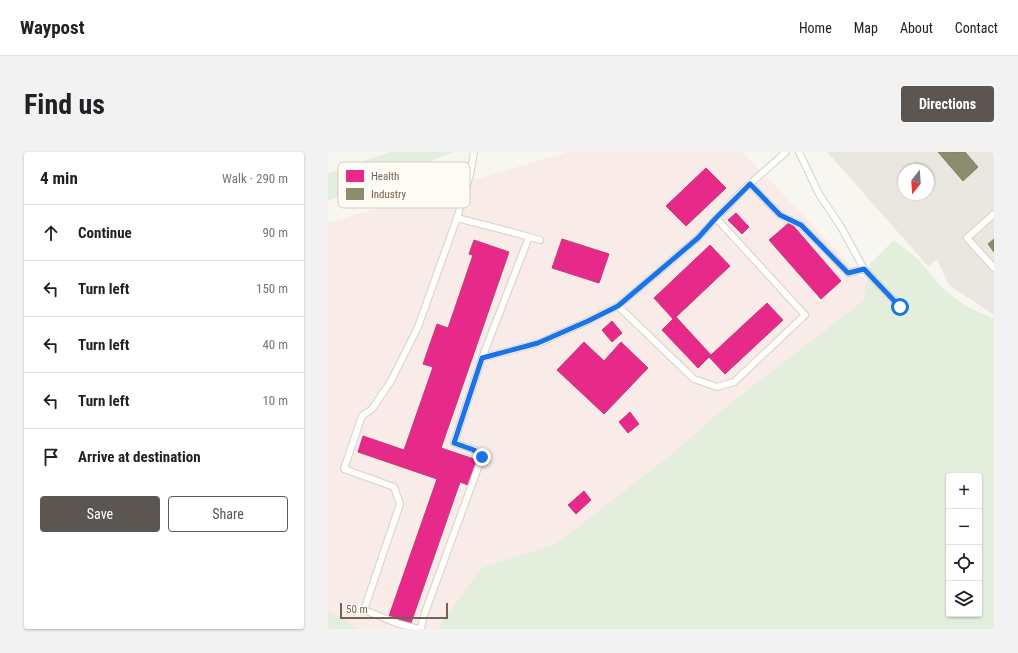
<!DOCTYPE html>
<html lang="en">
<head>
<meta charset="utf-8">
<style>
  :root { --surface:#fff; --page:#f2f2f2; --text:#202124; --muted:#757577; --line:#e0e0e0; --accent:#5b5651 }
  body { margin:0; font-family:"Roboto Condensed",sans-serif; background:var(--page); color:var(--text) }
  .controls { position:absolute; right:12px; bottom:12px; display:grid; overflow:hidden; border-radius:4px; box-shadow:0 1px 3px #0004 }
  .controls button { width:36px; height:36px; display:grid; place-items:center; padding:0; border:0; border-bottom:1px solid var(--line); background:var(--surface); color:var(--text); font:20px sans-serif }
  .compass { position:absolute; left:570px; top:12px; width:36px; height:36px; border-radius:50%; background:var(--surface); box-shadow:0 1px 3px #0004; rotate:197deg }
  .scale { position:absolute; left:12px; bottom:10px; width:108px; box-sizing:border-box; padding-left:4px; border:2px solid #756352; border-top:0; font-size:11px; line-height:14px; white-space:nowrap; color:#756352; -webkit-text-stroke:3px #fefbf4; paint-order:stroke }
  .stop { position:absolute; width:12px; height:12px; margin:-9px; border:3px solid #1a73e8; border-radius:50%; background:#fff }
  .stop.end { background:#1a73e8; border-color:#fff; box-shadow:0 1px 4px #0008 }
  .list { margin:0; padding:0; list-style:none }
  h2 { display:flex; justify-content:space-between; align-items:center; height:52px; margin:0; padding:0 16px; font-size:17px }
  h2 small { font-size:13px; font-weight:400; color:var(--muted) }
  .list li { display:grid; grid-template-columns:26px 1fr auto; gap:12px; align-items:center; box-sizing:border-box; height:56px; padding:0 16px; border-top:1px solid var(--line) }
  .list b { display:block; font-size:15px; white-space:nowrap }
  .list em { font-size:13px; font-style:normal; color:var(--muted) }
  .actions { display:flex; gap:8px; padding:12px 16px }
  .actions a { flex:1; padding:9px 0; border:1px solid var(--accent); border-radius:4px; text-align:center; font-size:14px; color:var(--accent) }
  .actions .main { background:var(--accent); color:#fff }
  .icon { flex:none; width:22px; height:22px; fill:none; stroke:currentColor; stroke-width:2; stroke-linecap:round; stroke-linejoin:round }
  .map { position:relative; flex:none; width:666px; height:477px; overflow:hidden; border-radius:4px }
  header { display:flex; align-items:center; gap:24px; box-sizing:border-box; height:56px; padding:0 20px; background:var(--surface); border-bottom:1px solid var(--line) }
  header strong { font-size:19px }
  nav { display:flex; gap:22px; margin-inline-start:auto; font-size:14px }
  .intro { display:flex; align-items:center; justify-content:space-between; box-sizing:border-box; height:96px; padding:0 24px }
  h1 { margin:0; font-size:28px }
  .button { padding:10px 18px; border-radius:4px; background:var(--accent); color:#fff; font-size:14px; font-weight:700 }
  main { display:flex; gap:24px; padding:0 24px }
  aside { flex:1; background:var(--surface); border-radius:4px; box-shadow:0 1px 3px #0004 }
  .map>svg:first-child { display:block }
  .industrial { fill:#eae7e1; fill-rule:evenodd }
  .medical { fill:#f8ebe8 }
  .green { fill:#e4eedc; fill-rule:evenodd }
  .health { fill:#e7298a; stroke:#c53a79 }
  .industry { fill:#8c8c6e; stroke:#858066 }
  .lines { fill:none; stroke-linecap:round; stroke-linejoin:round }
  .service-casing { stroke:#d6d2cb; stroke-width:8 }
  .service { stroke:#fefefd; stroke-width:6 }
  .route { stroke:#1a73e8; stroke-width:5 }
  .key { fill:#fefbf4; stroke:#d5cdc3; stroke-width:1 }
  .key-label { font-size:11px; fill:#756352 }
</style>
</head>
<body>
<header>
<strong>Waypost</strong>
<nav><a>Home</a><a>Map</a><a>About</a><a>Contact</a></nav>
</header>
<div class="intro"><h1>Find us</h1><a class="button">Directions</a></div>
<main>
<aside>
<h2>4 min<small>Walk · 290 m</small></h2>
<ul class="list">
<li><svg class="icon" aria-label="ahead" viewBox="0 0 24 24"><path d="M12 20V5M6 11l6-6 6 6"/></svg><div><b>Continue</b></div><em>90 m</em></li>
<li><svg class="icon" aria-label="left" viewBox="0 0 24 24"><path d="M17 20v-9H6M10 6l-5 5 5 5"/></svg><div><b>Turn left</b></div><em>150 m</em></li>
<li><svg class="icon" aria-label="left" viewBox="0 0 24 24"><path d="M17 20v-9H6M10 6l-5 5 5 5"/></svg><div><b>Turn left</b></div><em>40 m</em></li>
<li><svg class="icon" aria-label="left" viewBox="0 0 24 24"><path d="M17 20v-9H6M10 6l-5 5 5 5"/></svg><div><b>Turn left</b></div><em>10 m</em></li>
<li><svg class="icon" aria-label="arrive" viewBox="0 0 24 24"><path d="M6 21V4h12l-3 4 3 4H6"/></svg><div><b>Arrive at destination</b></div></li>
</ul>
<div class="actions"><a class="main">Save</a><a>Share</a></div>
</aside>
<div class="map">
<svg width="666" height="477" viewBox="0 0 666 477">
  <rect width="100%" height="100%" fill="#f8f6f0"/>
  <path class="industrial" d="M 499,0 L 666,0 L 666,163 L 621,133 L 609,108 L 600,114 ZM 576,18 L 600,18 L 600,42 L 576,42 Z"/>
  <path class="medical" d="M 240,0 L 415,0 L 549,141 L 150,477 L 0,477 L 0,71 Z"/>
  <path class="green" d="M 62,0 L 126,0 L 0,49 L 0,21 Z
    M 566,88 L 591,108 L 614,136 L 638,154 L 655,162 L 666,166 L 666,477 L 110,477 L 153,416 L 228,392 L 349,298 L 394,258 L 535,149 L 542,112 ZM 621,324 L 651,324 L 651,462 L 621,462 Z
    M 0,459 L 32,477 L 0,477 Z"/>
  <path class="health" d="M 378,16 L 398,36 L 358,74 L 338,54 Z
    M 408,61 L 421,75 L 414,82 L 400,68 Z
    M 462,70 L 513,129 L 493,147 L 441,88 Z
    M 234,87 L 281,102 L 271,131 L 224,116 Z
    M 146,88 L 181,100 L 113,296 L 149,308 L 140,333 L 132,330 L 83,471 L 61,464 L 109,327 L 30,300 L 35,284 L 76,298 L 105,215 L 95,212 L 109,172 L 120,176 L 145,103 L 141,102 Z
    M 382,93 L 402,114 L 348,165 L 383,203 L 439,151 L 455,168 L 397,222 L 381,205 L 370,216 L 334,178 L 345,167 L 326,146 Z
    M 284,169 L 294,181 L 284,190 L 274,178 Z
    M 256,190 L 276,209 L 293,190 L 320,216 L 276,262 L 229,218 Z
    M 302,260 L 311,272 L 300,281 L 291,270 Z
    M 256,339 L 263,348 L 248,362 L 240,353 Z"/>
  <path class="industry" d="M 610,0 L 637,0 L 650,15 L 635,29 Z
    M 666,87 L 666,100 L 660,92 Z"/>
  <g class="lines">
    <defs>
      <path id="service" d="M 471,0 L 491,42 L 513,75 L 536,117 L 572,155
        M 422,32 L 452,63 L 473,73 L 520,121 L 536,117
        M 666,62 L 639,86 L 666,116
        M 129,66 L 172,77 L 212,88
        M 290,154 L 366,227 L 389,235 L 406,230 L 477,163 L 388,66
        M 154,206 L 211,191 L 260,169 L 290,154 L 370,86 L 416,37 L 458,0
        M 91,477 L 71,472 L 36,458 L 72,352 L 66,335 L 16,317 L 34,264 L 44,257 L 63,229 L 90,175 L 129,66 L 142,23 L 146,0
        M 93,477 L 95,466 L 154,305 L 147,298 L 126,291 L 154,206 L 201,85"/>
    </defs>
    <use href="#service" class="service-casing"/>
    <use href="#service" class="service"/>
  </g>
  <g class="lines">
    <path class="route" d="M 154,305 L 146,298 L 126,291 L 154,206 L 210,191 L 260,169 L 290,154 L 370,86 L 388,66 L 422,32 L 452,63 L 473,73 L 520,121 L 536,117 L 572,155"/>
  </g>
  <rect x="10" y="10" width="132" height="46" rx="6" class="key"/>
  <rect x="18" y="18" width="18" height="12" fill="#e7298a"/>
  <rect x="18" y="36" width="18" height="12" fill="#8c8c6e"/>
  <g class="key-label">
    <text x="43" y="28">Health</text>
    <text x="43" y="46">Industry</text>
  </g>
</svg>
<div class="controls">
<button>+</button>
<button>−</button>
<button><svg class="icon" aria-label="locate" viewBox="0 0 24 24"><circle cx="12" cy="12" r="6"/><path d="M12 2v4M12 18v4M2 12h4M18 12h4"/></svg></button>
<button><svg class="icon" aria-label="layers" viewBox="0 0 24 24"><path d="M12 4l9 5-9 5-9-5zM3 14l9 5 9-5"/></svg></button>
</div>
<svg class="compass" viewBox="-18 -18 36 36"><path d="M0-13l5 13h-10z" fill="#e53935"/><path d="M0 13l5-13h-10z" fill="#757577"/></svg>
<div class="scale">50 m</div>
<div class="stop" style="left:572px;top:155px"></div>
<div class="stop end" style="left:154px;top:305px"></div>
</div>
</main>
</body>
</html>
